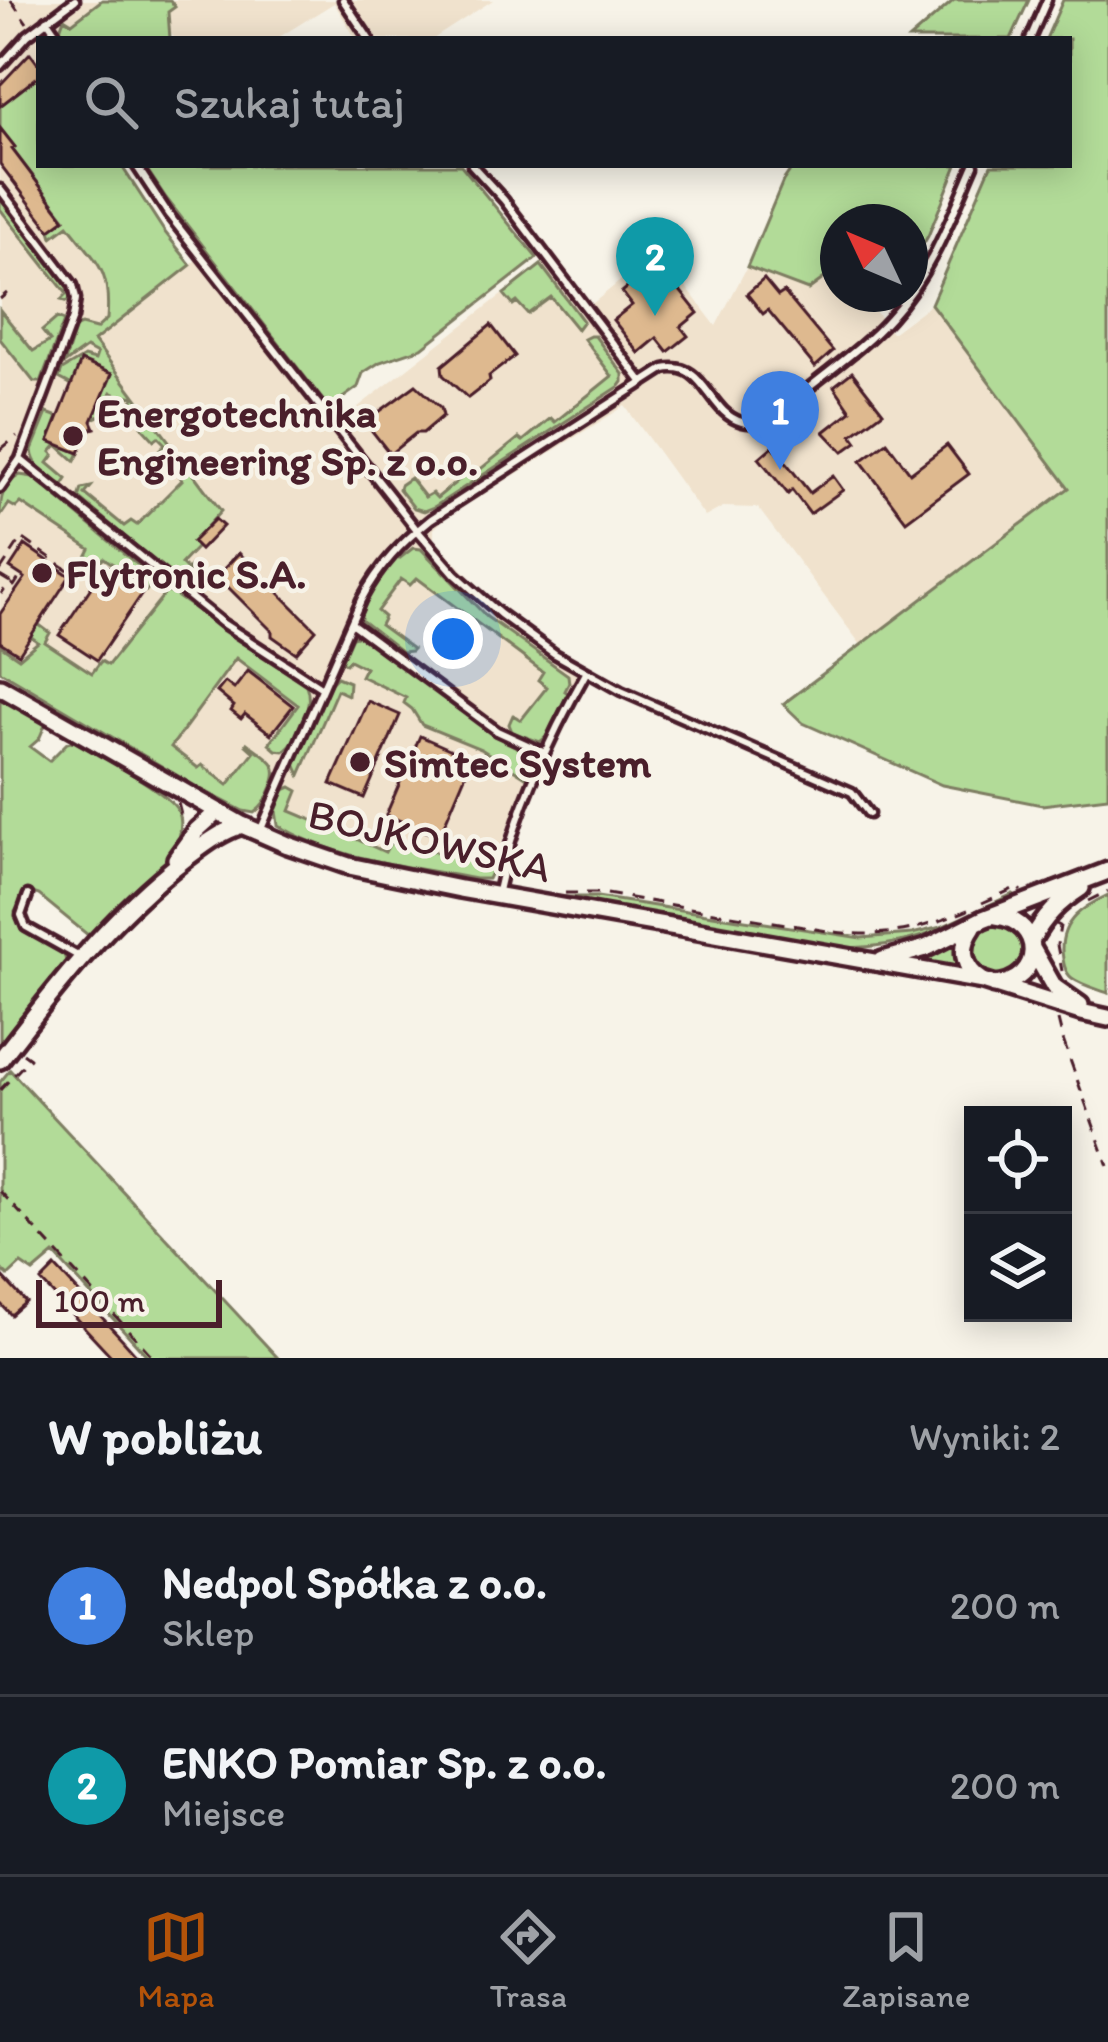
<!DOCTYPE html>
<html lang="pl">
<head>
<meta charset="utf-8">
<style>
  :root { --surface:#171b24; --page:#20242c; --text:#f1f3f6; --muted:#9ea1a6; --line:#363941; --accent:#b45309 }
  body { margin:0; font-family:Itim,sans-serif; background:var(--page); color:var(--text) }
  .controls { position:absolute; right:36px; bottom:36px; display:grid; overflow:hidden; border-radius:0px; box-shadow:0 6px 30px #0003 }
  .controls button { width:108px; height:108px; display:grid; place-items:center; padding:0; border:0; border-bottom:3px solid var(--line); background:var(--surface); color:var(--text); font:60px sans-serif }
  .compass { position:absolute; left:820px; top:204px; width:108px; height:108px; border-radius:50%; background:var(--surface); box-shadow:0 6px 30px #0003; rotate:314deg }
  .scale { position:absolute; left:36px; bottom:30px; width:186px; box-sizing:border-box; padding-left:12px; border:6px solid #4a1f2b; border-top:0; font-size:33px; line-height:42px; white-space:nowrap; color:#4a1f2b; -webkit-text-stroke:9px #f7f3e8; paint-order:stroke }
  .you { position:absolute; left:453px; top:639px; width:42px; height:42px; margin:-30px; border:9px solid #fff; border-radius:50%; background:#1a73e8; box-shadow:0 0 0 18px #1a73e833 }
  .badge { display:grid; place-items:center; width:78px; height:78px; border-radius:50%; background:var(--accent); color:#fff; font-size:39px; font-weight:700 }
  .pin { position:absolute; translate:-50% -99px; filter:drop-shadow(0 3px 6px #0008) }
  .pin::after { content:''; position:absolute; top:63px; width:42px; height:36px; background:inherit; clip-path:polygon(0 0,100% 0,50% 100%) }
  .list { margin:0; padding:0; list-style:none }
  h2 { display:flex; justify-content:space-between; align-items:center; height:156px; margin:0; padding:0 48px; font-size:51px }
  h2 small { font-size:39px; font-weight:400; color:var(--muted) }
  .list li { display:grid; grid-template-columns:78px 1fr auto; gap:36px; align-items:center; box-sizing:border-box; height:180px; padding:0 48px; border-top:3px solid var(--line) }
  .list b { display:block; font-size:45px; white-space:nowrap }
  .list p { margin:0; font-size:39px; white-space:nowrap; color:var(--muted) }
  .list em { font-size:39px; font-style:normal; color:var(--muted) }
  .icon { flex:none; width:66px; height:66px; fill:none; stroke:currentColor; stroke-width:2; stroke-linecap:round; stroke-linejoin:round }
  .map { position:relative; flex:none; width:1108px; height:1358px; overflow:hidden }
  .search { position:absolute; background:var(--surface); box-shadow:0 6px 30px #0003; left:36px; right:36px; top:36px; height:132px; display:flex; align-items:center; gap:30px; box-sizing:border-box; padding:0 42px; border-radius:0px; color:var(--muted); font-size:45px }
  .sheet { height:516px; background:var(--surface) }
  nav { display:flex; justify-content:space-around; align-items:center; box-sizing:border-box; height:168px; border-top:3px solid var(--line); background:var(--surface); font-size:33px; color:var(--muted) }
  nav a { display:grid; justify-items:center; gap:6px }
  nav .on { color:var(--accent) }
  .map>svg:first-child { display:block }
  .built { fill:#f0e2cd }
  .green { fill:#b2db98; stroke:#7e7d62; stroke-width:3 }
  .building { fill:#deb98f; stroke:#4a1f2b; stroke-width:3 }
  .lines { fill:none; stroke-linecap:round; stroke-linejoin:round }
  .service-casing { stroke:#4a1f2b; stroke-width:15 }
  .tertiary-casing { stroke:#4a1f2b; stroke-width:24 }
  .path { stroke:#4a1f2b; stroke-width:3; stroke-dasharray:12 9; stroke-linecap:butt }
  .service { stroke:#f7f3e8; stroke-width:6 }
  .tertiary { stroke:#f7f3e8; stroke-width:15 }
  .poi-dot { fill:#4a1f2b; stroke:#f7f3e8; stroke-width:4.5 }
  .labels { text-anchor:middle; stroke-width:9; stroke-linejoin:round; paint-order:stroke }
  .poi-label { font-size:42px; font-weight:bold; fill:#4a1f2b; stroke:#f7f3e8; text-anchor:start }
  .street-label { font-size:42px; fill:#4a1f2b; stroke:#f7f3e8 }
</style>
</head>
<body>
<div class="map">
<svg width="1108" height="1358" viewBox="0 0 1108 1358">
  <rect width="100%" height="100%" fill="#f7f3e8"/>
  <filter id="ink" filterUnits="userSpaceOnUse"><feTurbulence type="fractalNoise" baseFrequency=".00833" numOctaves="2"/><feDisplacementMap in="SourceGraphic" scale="24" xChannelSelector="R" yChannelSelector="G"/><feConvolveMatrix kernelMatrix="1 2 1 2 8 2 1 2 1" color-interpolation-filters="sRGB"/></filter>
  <g filter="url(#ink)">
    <path class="built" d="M 0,0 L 106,0 L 67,39 L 39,39 L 39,165 L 164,231 L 191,264 L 210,248 L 344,418 L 554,254 L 592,304 L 658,250 L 716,326 L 747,267 L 807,290 L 838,268 L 838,294 L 862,294 L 892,333 L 931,304 L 1069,488 L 861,645 L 758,508 L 723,507 L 705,517 L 625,406 L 445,518 L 434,529 L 434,540 L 490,598 L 546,642 L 585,665 L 508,826 L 492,873 L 476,876 L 248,811 L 0,660 Z
      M 146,0 L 493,0 L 433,39 L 356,39 L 334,3 L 276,39 L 175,39 Z"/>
    <path class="green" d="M 102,0 L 170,0 L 175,7 L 168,12 L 170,39 L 66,39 L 60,29 L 64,18 L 72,23 Z
      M 954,0 L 1029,0 L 1011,39 L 909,39 Z
      M 1063,0 L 1108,0 L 1108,797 L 1042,805 L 942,785 L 803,723 L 783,704 L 1069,488 L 931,304 L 991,165 L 1069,165 L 1069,39 L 1046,39 Z
      M 39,76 L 39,165 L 121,165 L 164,231 L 191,265 L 94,341 L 221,511 L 193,542 L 197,547 L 181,564 L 187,570 L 193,564 L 195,566 L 182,579 L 174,578 L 79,498 L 82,489 L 91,487 L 85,494 L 124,526 L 131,521 L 137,525 L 182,480 L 178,473 L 182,467 L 160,449 L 165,444 L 158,437 L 154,440 L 142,427 L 147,420 L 140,414 L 129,411 L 134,397 L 129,396 L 127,400 L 111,392 L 102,415 L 93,419 L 111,375 L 72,385 L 59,378 L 62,370 L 84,357 L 95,360 L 97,354 L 86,348 L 64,364 L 76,327 L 81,325 L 96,329 L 107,319 C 111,269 97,263 68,225 L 52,237 L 50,230 L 65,218 L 12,149 L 14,146 L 0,128 L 0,106 Z
      M 144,165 L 461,165 L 537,258 L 422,348 L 380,362 L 363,373 L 358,387 L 329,408 L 166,198 Z
      M 794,165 L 957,165 L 928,236 L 910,267 L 910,222 L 838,222 L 838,268 L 808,290 L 747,267 L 783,181 Z
      M 0,198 L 67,284 L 72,295 L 68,302 L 61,300 L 67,294 L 0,209 Z
      M 541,265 L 583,321 L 577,329 L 551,297 L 528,314 L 517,302 L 513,305 L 504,294 Z
      M 0,310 L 33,351 L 50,341 L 42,331 L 57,318 L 64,321 L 41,382 L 34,382 L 0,339 Z
      M 590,336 L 595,336 L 623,374 L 623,382 L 620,386 L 434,507 L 424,511 L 414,508 L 399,489 L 400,485 L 410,478 L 425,497 L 432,493 L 437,498 L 472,469 L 477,472 L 519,438 L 523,441 L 551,418 L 555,422 L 612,376 L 584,339 Z
      M 47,413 L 58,417 L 49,441 L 79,453 L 75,461 L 57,445 L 51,452 L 54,455 L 48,463 L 67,479 L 63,485 C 49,478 33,466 32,450 Z
      M 20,475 L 33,477 L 151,576 L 153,581 L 146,591 L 139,586 L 140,583 L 104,558 L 98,564 L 86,557 L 90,549 L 21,503 L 16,508 L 9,504 L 0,517 C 0,499 2,485 20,475 Z
      M 413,548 L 421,549 L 487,617 L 568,675 L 569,683 L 565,691 L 568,693 L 546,737 L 540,742 L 512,732 L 509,724 L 513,715 L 521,720 L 547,687 L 538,680 L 543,672 L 417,578 L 410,585 L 401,579 L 377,611 L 384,617 L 380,625 L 413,649 L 411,651 L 402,652 L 361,620 L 361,615 L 372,590 L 396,557 L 399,559 Z
      M 166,592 L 172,593 L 306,685 C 314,705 300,738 284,751 L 276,750 L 269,744 L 298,705 L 236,658 L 171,747 L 198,768 L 202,765 L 228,785 L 254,752 L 246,745 L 247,743 C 267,758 284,762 271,789 C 266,800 264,806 254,813 L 243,811 L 197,787 L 0,671 L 0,645 L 19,658 L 38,642 L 30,636 L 38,624 L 50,633 L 45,642 L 92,673 L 101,661 L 108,665 Z
      M 361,635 L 493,735 L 531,754 L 535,763 L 529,779 L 481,749 L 422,725 L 412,709 L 404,703 L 406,698 L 361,676 L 365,668 L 349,660 L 346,664 L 341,662 L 352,637 Z
      M 337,677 L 349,682 L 348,695 L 337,690 L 300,775 L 295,764 L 331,683 Z
      M 0,696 L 42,721 L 45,725 L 39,739 L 30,747 L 49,761 L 67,743 L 74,741 C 96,754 168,791 178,811 C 183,820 180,831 179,840 L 182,842 L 176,852 L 121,902 L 89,936 L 39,895 L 27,891 L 15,912 L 21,930 L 64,954 L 66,961 L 0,1047 Z
      M 291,787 L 298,791 L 290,811 L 333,829 L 337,821 L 346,825 L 343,833 L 385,852 L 390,843 L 492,863 L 494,866 L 488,879 L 475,879 C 411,866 334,860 278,825 L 276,811 L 284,790 Z
      M 506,889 L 558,897 L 597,897 L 861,938 L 912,934 L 941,927 L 1013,894 L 1017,897 C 957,924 916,946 848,948 Z
      M 1108,895 L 1108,993 C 1097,989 1081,985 1072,978 C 1064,972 1063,960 1062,951 C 1061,920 1083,907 1108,895 Z
      M973 951a25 25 0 1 1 50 0a25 25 0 1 1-50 0Z
      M 960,939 L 965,971 L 907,960 Z
      M 10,1070 L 278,1358 L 149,1358 L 54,1254 L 33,1272 L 21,1264 L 8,1276 L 0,1268 L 0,1082 Z"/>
    <path class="building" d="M 30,53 L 39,65 L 39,76 L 0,106 L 0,85 Z
      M 0,128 L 15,147 L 12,149 L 65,219 L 50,230 L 0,164 Z
      M 667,274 L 698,313 L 681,327 L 688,336 L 668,352 L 657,338 L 639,353 L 613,320 L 632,305 L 622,292 L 640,277 L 649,288 Z
      M 764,279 L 778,296 L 784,292 L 833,351 L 815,367 L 768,310 L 763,314 L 747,294 Z
      M 491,325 L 515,356 L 489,376 L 490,381 L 468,398 L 443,375 L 442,366 Z
      M 81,361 L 112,374 L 92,421 L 95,428 L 88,430 L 79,453 L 49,441 Z
      M 852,372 L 883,412 L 852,435 L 857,442 L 843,452 L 824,432 L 851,411 L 834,386 Z
      M 416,385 L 441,408 L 443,416 L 423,433 L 416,433 L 390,454 L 365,422 Z
      M 887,442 L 910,473 L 947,445 L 969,474 L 906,521 L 861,461 Z
      M 773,446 L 810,493 L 833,476 L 843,490 L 810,514 L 792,490 L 788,494 L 759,458 Z
      M 215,519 L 223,526 L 200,550 L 192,542 Z
      M 25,545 L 70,576 L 19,654 L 0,642 L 0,614 L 25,578 L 10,568 Z
      M 239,553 L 316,630 L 296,653 L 272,636 L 272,631 L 217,576 Z
      M 106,565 L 144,591 L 97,660 L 59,635 Z
      M 248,671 L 293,706 L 271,734 L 245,714 L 241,719 L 231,711 L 234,706 L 217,692 L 225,682 L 234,689 Z
      M 368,701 L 400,715 L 364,798 L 331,784 Z
      M 420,736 L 472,759 L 439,837 L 386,815 Z
      M 55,1267 L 123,1340 L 139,1358 L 113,1358 L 41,1281 Z
      M 0,1274 L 26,1302 L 11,1315 L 0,1303 Z"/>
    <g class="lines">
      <defs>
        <path id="service" d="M 343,0 L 369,39
          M 47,20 L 60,39
          M 1030,39 L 1047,0
          M 0,66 L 28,35 L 75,0
          M 136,165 L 169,215 L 417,530 L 455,574 L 500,614 L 555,654 L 621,691 L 852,792 L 869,814
          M 472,165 L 504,200 L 643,383
          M 0,189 L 73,285 L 76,299 L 73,318 L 20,459 L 0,488
          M 20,459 L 222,623 L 322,688
          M 351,623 L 497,731 L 545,753
          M 261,829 L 361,600 C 379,566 401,543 431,519 L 664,369 C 705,360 708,413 742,422 C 767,429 789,404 806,390 C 834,367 865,346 890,318 C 930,275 951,218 974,165
          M 498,891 C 514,815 548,740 586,673
          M 28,895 L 21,915 L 26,927 L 78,956"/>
        <path id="tertiary" d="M 0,687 L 242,825 L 288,845 L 349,866 L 460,889 L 983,981
          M 176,859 L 197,830 L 217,812
          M 973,927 C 959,947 962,968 983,981 L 1081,1012 L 1108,1018
          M 1031,941 C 1044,917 1058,903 1081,888
          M 1033,950 L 1054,987 L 1080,1005
          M 883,960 L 926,948 L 983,919 L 1108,871
          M 994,985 C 1044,982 1045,921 996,916
          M 0,1060 C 56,987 112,915 185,859 C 204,845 220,832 242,825"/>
      </defs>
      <use href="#service" class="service-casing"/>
      <use href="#tertiary" class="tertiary-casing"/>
      <path class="path" d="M 11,0 L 27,23
        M 0,299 L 7,293
        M 0,450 L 17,436
        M 0,571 L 22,538 L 74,574
        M 0,576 L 10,582 L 1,594
        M 11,583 L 14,586 L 21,575
        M 178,803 L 183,823
        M 565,893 L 601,893 L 827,931 C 881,939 918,931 968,910
        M 1088,901 L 1108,891
        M 982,903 L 1017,887 L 1021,891
        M 1056,924 L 1060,926 L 1057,945 L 1062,971
        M 1058,1020 L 1063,1040 L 1108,1166
        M 0,1090 L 30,1058 L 23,1053
        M 0,1191 L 154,1358"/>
      <use href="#service" class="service"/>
      <use href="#tertiary" class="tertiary"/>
    </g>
  </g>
  <g class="poi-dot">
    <circle cx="73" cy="436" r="12"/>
    <circle cx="42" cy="573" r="12"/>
    <circle cx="360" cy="762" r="12"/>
  </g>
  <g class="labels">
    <g class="poi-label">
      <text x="97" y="427">Energotechnika<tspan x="97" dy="48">Engineering Sp. z o.o.</tspan></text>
      <text x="66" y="588">Flytronic S.A.</text>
      <text x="384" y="777">Simtec System</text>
    </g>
    <g class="street-label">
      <text transform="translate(430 840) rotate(13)" y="15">BOJKOWSKA</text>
    </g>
  </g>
</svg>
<div class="controls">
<button><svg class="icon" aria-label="locate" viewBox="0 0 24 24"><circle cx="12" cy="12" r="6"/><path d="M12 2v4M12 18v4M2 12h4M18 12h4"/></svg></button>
<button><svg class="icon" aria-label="layers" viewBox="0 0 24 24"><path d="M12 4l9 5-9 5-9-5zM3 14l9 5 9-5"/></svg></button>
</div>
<svg class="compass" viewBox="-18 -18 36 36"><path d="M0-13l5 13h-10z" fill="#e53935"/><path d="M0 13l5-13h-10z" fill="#9ea1a6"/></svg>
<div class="scale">100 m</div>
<div class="you"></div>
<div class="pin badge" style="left:780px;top:470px;background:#3f7fe0">1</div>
<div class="pin badge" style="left:655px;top:316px;background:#0f9aa8">2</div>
<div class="search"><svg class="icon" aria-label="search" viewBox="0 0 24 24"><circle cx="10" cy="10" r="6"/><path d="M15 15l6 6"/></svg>Szukaj tutaj</div>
</div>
<section class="sheet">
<h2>W pobliżu<small>Wyniki: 2</small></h2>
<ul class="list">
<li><span class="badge" style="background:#3f7fe0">1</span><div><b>Nedpol Spółka z o.o.</b><p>Sklep</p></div><em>200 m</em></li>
<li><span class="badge" style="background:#0f9aa8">2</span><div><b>ENKO Pomiar Sp. z o.o.</b><p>Miejsce</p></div><em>200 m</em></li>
</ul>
</section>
<nav>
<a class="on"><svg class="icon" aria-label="map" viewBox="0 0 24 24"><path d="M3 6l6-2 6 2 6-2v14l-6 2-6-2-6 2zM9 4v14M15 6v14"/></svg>Mapa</a>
<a><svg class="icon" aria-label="directions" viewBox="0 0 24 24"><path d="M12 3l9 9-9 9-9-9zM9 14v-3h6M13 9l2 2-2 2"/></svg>Trasa</a>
<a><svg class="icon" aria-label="saved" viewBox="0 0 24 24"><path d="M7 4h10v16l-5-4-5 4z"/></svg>Zapisane</a>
</nav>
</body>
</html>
